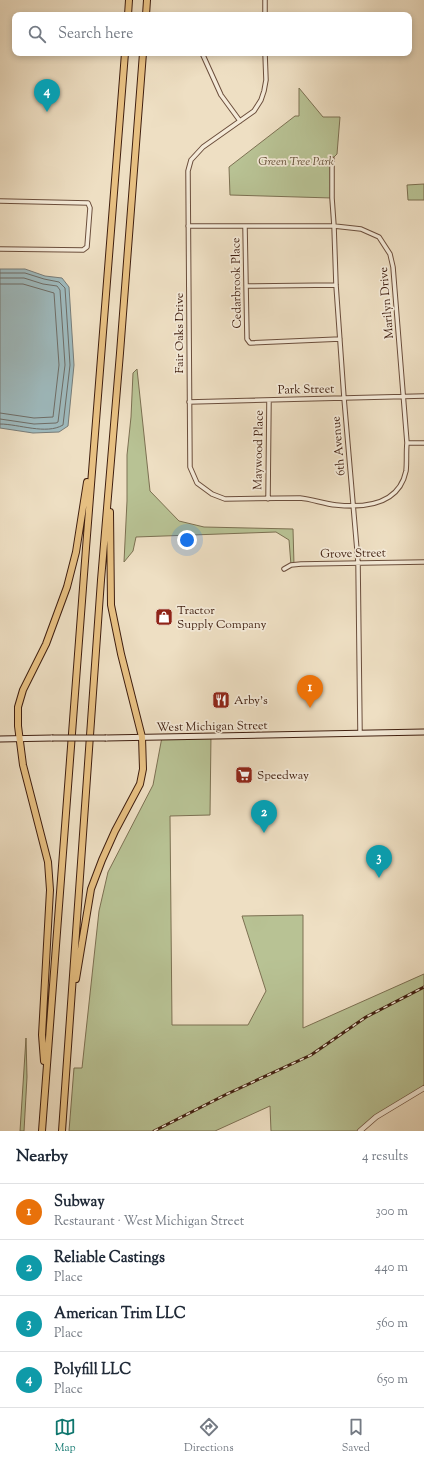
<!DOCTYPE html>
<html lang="en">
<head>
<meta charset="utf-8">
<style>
  :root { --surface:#fff; --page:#f2f2f3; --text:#1f2937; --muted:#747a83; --line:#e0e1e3; --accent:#0f766e }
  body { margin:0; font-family:"Sorts Mill Goudy",serif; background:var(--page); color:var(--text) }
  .you { position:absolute; left:187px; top:540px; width:14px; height:14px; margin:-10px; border:3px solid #fff; border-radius:50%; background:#1a73e8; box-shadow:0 0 0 6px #1a73e833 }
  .badge { display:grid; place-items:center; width:26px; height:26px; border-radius:50%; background:var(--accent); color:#fff; font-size:13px; font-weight:700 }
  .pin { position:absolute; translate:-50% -33px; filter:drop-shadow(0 1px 2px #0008) }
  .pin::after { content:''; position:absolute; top:21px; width:14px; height:12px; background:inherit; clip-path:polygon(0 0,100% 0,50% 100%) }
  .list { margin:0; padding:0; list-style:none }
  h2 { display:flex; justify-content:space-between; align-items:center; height:52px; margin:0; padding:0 16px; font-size:17px }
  h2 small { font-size:13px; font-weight:400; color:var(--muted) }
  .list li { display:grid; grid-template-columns:26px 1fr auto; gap:12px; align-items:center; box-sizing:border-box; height:56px; padding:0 16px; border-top:1px solid var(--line) }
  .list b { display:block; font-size:15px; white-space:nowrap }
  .list p { margin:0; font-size:13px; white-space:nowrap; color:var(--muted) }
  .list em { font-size:13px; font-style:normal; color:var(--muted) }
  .icon { flex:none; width:22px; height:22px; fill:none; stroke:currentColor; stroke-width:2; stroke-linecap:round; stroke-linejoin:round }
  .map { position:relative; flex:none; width:424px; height:1131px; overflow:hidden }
  .search { position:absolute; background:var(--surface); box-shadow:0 2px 6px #0003; left:12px; right:12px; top:12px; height:44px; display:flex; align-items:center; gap:10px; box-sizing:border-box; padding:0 14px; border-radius:8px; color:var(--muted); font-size:15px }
  .sheet { height:276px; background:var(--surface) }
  nav { display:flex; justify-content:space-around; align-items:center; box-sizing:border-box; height:56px; border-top:1px solid var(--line); background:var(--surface); font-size:11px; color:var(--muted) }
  nav a { display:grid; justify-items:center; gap:2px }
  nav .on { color:var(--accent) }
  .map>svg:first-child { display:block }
  .green { fill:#b8c294; stroke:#7c7052 }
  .water { fill:#9ebabe; stroke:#787c78 }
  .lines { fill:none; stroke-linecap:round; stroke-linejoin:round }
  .shore { stroke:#6e6c66; stroke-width:1 }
  .minor-casing { stroke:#6b4e3c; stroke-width:5.5 }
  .tertiary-casing { stroke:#6b4e3c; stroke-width:6 }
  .secondary-casing { stroke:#3f1e0f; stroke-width:7 }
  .motorway-casing { stroke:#3f1e0f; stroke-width:8 }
  .minor { stroke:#f4ead8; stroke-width:3.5 }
  .tertiary { stroke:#f4ead8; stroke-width:4.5 }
  .secondary { stroke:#f4ead8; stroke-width:5 }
  .motorway { stroke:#e7c082; stroke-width:6 }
  .rail-casing { stroke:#3f1e0f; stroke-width:3 }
  .rail { stroke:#f4ead8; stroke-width:1.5; stroke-dasharray:4.5; stroke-linecap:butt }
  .secondary-bridge-casing { stroke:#3f1e0f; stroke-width:7; stroke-linecap:butt }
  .secondary-bridge { stroke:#f4ead8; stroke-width:5 }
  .labels { text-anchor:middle; stroke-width:3.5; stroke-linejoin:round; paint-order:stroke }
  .park-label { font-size:12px; font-style:italic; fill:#634f37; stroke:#f4ead8 }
  .street-label { font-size:12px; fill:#3f1e0f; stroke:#f4ead8 }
  .poi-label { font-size:12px; fill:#3f1e0f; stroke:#f4ead8; text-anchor:start }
</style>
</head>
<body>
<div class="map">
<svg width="424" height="1131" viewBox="0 0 424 1131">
  <rect width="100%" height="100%" fill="#eedfc3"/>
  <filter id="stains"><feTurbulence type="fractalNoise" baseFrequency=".005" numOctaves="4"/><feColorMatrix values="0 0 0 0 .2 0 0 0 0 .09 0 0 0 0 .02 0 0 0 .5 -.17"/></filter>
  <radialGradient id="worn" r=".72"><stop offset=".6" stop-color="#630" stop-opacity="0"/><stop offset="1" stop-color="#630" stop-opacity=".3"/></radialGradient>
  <path class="green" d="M 299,88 L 323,117 L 340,117 L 337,154 L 332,159 L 332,198 L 230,195 L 229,167 L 295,116 L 299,116 Z
    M 424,184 L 424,200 L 408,200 L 407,185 Z
    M 137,369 L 150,491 L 179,521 L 204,527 L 293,529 L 294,565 L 291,565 L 289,540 L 276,532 L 136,537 L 133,551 L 124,562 L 127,501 L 127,455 L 131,417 L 133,373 Z
    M 211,735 L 210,815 L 170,816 L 172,1025 L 248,1025 L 266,991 L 242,916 L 303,915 L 303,1028 L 424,974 L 424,1088 L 376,1117 L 360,1131 L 271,1131 L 270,1106 L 215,1131 L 69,1131 L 74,1068 L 82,1068 L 99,911 L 108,872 L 153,785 L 162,737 Z
    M 26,1038 L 27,1077 L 24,1131 L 20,1131 Z"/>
  <path class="water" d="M 0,269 L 25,269 L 45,276 L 62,278 L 69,287 L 74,365 L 68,426 L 59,432 L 33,433 L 0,428 Z"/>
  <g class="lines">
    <path class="shore" d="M 0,273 L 25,273 L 44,279 L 59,282 L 65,288 L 70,365 L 63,425 C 46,435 19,424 0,424
      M 0,278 L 24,278 L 43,284 L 57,286 L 60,290 L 65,365 L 58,422 L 56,423 L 34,424 L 0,419
      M 0,284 L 23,284 L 54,293 L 59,365 L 53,417 L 34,418 L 0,413"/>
    <defs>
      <path id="minor" d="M 265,15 L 265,0
        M 202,53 L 221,95 L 240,121
        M 332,159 L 332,198 L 334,226 L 336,285 L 344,398 L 358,562 L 360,732
        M 0,201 L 88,203 L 90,208 L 87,247 L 83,250 L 0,249
        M 188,226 L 334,226 L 361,229 L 379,237 L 390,254 L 393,267 L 407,443 C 406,452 407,462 406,471 C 399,505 365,508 336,505 C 324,504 312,499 300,498 L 225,499 L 212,494 L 197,483 L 190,467 L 188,171 L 191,160 L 203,147 L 254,111 L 261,100 L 264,91 L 266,80 L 265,53
        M 245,227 L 247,339 L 250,343 L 340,339
        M 246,286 L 336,285
        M 189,402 L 424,396
        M 407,443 L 424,443
        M 268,499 L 269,400
        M 284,569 L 291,565 L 301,564 L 424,562"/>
      <path id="tertiary" d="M 360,1131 L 376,1117 L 424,1088"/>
      <path id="secondary" d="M 106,738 L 424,732
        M 0,739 L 52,738"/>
      <path id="motorway" d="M 128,15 L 129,0
        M 146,15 L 147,0
        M 76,979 L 91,889 L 102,860 L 115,831 L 140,784 L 143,769 L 142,737 L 121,654 L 111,605 L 110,512
        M 44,1061 L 42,1035 L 50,890 L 48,862 L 23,765 L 18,726 L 18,707 L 23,690 L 46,644 L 67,587 L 76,552 L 87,482
        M 42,1131 L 86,548 L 125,53
        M 62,1131 L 101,580 L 120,353 L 143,53"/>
    </defs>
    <use href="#minor" class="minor-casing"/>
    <use href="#tertiary" class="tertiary-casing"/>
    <use href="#secondary" class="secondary-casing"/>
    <use href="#motorway" class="motorway-casing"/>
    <use href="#minor" class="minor"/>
    <use href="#tertiary" class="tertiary"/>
    <use href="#secondary" class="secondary"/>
    <use href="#motorway" class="motorway"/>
    <defs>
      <path id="rail" d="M 154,1131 L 227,1094 L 311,1055 L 366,1017 L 424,987"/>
    </defs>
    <use href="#rail" class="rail-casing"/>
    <use href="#rail" class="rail"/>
    <defs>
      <path id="secondary-bridge" d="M 52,738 L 106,738"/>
    </defs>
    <use href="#secondary-bridge" class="secondary-bridge-casing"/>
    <use href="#secondary-bridge" class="secondary-bridge"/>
  </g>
  <defs>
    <symbol id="shop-square" viewBox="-11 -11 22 22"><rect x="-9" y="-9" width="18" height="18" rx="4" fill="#8f2418" stroke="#f4ead8"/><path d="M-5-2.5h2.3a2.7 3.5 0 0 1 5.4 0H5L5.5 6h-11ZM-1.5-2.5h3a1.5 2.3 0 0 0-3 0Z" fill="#fff"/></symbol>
    <symbol id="restaurant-square" viewBox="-11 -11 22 22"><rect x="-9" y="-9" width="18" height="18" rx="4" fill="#8f2418" stroke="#f4ead8"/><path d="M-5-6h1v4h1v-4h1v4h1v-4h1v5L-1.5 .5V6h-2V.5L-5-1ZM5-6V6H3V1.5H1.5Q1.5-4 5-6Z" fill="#fff"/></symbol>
    <symbol id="supermarket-square" viewBox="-11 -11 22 22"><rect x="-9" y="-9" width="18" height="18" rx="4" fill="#8f2418" stroke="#f4ead8"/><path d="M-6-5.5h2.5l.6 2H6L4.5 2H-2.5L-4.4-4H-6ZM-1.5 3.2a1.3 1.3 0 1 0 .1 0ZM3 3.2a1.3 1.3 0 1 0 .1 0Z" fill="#fff"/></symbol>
  </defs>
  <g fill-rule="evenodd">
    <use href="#shop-square" x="154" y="607" width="20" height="20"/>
    <use href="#restaurant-square" x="211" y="690" width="20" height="20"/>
    <use href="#supermarket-square" x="234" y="765" width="20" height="20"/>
  </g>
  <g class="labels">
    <g class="park-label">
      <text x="296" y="165">Green Tree Park</text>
    </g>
    <g class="street-label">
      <text transform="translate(236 283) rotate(-91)" y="4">Cedarbrook Place</text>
      <text transform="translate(386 303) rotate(-95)" y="4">Marilyn Drive</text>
      <text transform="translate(179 333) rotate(-90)" y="4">Fair Oaks Drive</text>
      <text transform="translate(306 389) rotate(-1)" y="4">Park Street</text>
      <text transform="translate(338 446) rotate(-95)" y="4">6th Avenue</text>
      <text transform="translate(258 450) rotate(-89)" y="4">Maywood Place</text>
      <text transform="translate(353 553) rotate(-1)" y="4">Grove Street</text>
      <text transform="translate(212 726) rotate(-1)" y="4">West Michigan Street</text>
    </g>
    <g class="poi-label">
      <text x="177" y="614">Tractor<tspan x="177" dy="14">Supply Company</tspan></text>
      <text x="234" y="704">Arby's</text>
      <text x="257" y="779">Speedway</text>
    </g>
  </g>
  <rect width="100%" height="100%" filter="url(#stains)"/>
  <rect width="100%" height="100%" fill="url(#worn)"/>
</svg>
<div class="you"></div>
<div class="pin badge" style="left:310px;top:708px;background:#e8710a">1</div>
<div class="pin badge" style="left:264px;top:833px;background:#0f9aa8">2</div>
<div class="pin badge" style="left:379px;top:878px;background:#0f9aa8">3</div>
<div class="pin badge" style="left:47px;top:112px;background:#0f9aa8">4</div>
<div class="search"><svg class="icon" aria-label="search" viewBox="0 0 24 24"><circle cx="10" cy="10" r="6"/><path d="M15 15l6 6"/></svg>Search here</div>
</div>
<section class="sheet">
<h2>Nearby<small>4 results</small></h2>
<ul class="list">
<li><span class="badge" style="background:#e8710a">1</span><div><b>Subway</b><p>Restaurant · West Michigan Street</p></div><em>300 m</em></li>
<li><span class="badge" style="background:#0f9aa8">2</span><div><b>Reliable Castings</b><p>Place</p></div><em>440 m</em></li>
<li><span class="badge" style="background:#0f9aa8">3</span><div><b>American Trim LLC</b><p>Place</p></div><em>560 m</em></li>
<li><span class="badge" style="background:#0f9aa8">4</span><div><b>Polyfill LLC</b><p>Place</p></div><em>650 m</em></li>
</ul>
</section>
<nav>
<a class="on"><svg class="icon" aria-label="map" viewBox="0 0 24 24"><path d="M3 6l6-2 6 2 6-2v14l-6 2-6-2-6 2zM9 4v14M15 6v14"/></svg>Map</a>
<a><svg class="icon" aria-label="directions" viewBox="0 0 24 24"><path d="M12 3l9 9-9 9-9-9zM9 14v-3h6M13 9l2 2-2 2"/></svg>Directions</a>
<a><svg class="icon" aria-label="saved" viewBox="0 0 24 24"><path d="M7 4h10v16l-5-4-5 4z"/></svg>Saved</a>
</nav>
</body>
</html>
